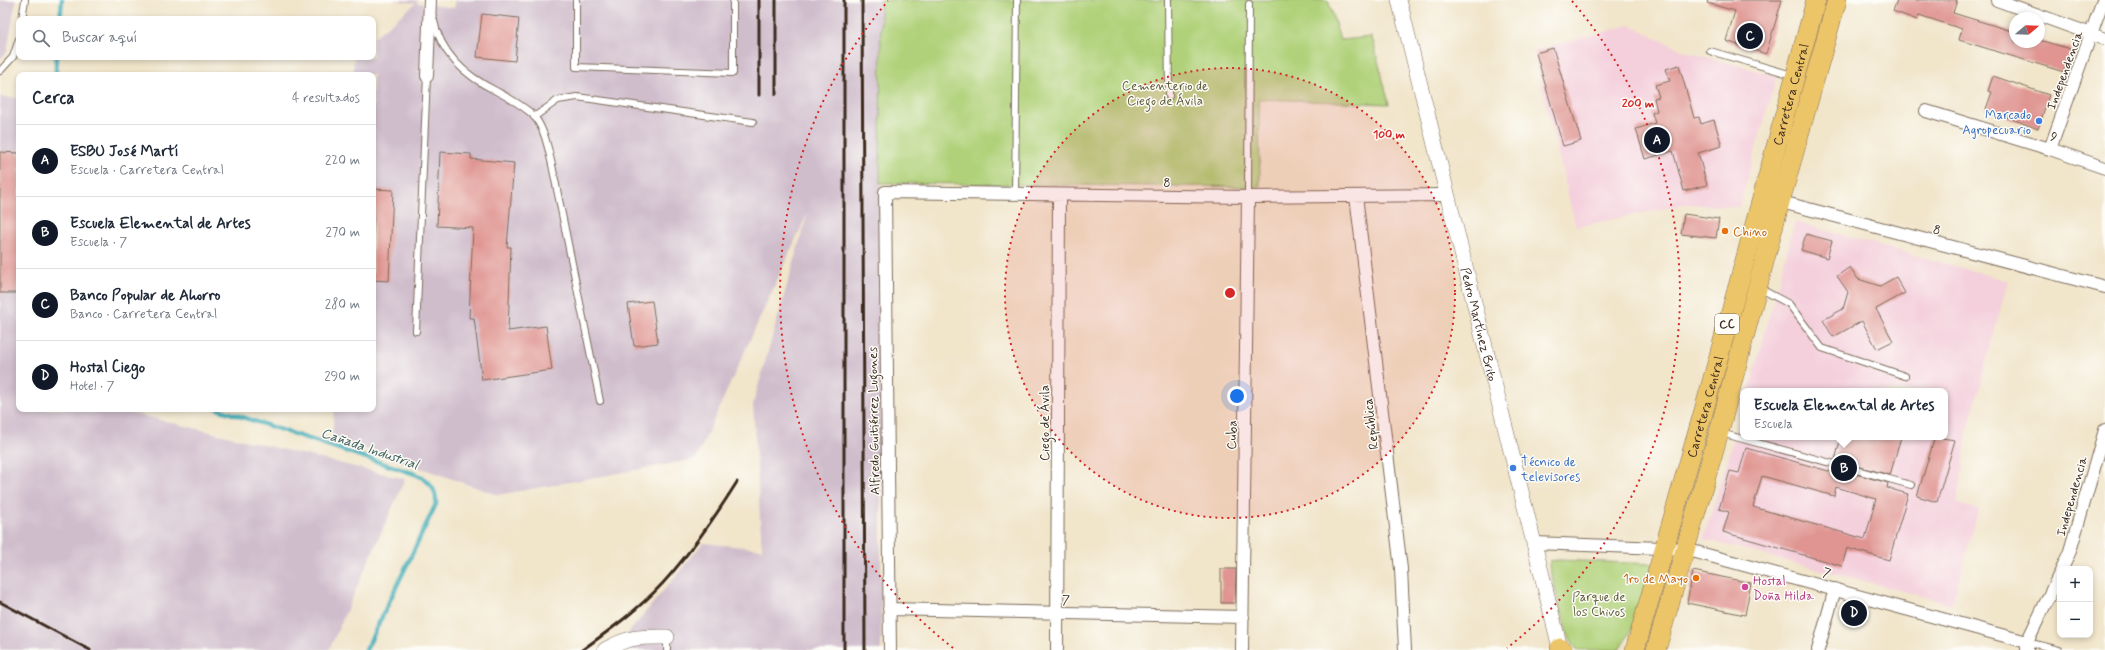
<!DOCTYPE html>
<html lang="es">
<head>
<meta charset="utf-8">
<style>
  :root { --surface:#fff; --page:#f2f2f3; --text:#1f2937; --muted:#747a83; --line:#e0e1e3; --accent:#111827 }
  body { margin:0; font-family:Mynerve,sans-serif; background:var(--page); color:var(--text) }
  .controls { position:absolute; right:12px; bottom:12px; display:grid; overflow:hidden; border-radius:8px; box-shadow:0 2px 6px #0003 }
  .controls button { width:36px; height:36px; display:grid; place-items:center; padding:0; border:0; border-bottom:1px solid var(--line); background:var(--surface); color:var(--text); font:20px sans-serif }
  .compass { position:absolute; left:2009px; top:12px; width:36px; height:36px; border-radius:50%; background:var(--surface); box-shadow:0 2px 6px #0003; rotate:71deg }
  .you { position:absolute; left:1237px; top:396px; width:14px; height:14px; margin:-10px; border:3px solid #fff; border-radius:50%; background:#1a73e8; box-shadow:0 0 0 6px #1a73e833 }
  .badge { display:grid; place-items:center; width:26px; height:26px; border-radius:50%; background:var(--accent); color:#fff; font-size:13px; font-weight:700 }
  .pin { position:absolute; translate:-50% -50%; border:2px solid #fff; box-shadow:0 1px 4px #0006 }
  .popup { position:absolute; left:1740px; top:388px; width:208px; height:52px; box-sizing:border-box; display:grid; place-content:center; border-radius:8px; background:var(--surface); filter:drop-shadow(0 1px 3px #0005); font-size:13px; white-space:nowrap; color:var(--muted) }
  .popup b { font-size:15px; color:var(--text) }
  .popup::after { content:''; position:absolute; left:50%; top:100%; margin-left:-8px; border:8px solid transparent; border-top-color:var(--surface) }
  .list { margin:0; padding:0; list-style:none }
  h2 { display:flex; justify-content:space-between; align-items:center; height:52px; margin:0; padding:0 16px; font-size:17px }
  h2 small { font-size:13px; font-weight:400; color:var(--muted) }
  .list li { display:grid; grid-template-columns:26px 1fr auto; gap:12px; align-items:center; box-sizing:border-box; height:72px; padding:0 16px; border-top:1px solid var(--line) }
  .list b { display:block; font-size:15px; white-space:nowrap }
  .list p { margin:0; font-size:13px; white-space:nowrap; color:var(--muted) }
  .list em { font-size:13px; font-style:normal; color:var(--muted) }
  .icon { flex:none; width:22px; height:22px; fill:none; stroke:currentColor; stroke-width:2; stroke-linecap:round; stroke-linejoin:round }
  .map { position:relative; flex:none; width:2105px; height:650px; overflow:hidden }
  .search { position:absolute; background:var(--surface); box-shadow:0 2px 6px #0003; left:16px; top:16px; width:360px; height:44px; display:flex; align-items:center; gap:10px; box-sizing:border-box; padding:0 14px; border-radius:8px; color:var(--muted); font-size:15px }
  .panel { position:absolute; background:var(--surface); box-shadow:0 2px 6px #0003; left:16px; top:72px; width:360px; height:340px; border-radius:8px }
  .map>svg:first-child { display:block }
  .built { fill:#f4cfdc }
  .industrial { fill:#d0bdcc }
  .green { fill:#b0d179; stroke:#767e4c }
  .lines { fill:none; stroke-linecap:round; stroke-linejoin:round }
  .stream { stroke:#3dadb9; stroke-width:4.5 }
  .building { fill:#e09592; fill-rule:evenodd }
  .service-casing { stroke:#7b6b5a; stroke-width:8 }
  .minor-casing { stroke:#7b6b5a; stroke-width:14 }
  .tertiary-casing { stroke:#7b6b5a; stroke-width:16 }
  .primary-casing { stroke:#7b6b5a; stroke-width:20 }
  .service { stroke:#fff; stroke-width:6 }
  .minor { stroke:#fff; stroke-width:12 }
  .tertiary { stroke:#fff; stroke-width:15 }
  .primary { stroke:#edc569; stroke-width:19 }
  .rail { stroke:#3b2a1e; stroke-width:3 }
  .ring { fill:none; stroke:#d62828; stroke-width:2; stroke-dasharray:2 4 }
  .shop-dot { fill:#3f7fe0; stroke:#fdfcf7; stroke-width:1.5 }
  .food-dot { fill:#e8710a; stroke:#fdfcf7; stroke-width:1.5 }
  .hotel-dot { fill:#d1479c; stroke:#fdfcf7; stroke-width:1.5 }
  .labels { text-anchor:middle; stroke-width:3; stroke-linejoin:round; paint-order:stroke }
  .shield { fill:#fdfcf7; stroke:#75695f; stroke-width:1 }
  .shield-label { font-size:12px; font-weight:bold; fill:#3b2a1e }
  .street-label { font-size:13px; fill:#3b2a1e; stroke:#fdfcf7 }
  .park-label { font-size:13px; fill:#5e5c39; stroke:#fdfcf7 }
  .shop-label { font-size:13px; fill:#366cbe; stroke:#fdfcf7; text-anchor:end }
  .food-label { font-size:13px; fill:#c56008; stroke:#fdfcf7; text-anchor:start }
  .hotel-label { font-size:13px; fill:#b23c85; stroke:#fdfcf7; text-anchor:start }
  .water-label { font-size:14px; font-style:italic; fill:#3c5e5c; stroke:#fdfcf7 }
  .centre { fill:#d62828; stroke:#fdfcf7; stroke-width:2 }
  .ring-label { font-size:12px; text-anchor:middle; font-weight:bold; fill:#d62828; stroke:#fdfcf7; stroke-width:3; stroke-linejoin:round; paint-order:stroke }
</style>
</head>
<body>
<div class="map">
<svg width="2105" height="650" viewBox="0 0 2105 650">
  <rect width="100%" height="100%" fill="#fdfcf7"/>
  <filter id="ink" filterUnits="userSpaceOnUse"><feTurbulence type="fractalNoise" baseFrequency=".025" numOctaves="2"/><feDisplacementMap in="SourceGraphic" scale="8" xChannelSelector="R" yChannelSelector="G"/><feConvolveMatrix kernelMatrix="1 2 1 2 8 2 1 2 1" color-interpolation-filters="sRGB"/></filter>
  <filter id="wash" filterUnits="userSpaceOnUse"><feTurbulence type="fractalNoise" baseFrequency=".012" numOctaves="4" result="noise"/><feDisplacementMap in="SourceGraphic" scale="16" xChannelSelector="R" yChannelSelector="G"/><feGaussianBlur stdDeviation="0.9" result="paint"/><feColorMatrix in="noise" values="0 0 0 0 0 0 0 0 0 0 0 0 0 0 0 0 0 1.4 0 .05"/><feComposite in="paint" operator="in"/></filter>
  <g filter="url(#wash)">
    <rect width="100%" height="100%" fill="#f1e5ca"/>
    <path class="built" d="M 1630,25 L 1684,51 L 1777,76 L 1739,207 L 1685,204 L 1576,227 L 1533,51 Z
      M 1795,222 L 2008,281 L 1967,433 L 1957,504 L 1979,509 L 1952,604 L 1703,539 L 1743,410 L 1743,437 L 1945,437 L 1945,391 L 1749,391 Z"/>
    <path class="industrial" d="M 0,0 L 16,0 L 7,52 L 0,59 Z
      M 392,0 L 417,0 L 417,3 L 454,8 L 456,0 L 881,0 L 881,650 L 614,650 L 703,543 L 762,549 L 753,404 L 808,212 L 696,459 L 498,495 L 332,437 L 334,409 L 373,409 L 373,75 L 353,75 L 354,57 L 373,57 L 373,38 L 416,3 Z
      M 0,97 L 19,98 L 19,409 L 115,409 L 405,479 L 329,650 L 0,650 Z"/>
    <path class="green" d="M 881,0 L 1328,0 L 1340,40 L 1372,37 L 1389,104 L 1259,99 L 1260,187 L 880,183 Z
      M 1558,560 L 1653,564 C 1644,593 1638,626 1618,650 L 1577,650 L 1567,633 L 1549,566 L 1550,561 Z"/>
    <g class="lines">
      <path class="stream" d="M 60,19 L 62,0
        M 56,57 L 56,75
        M 218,409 L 415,474 C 427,479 437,488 436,504 L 366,650"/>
    </g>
    <g id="blocks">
      <path class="building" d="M 1708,0 L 1782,0 L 1766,54 L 1726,41 L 1735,11 L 1707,3 Z
        M 1897,0 L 1957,0 L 1953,13 L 2015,32 L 2015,42 L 2039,42 L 2039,40 L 2071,49 L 2064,72 L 1959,40 L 1962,29 L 1919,15 L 1917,20 L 1893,11 Z
        M 482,14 L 519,18 L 515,61 L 477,57 Z
        M 1553,48 L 1581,141 L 1563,146 L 1536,53 Z
        M 1679,65 L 1694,118 L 1699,117 L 1701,124 L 1714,120 L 1722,146 L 1698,153 L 1707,185 L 1684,191 L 1673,151 L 1645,159 L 1636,129 L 1655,123 L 1652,113 L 1657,111 L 1654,98 L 1659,97 L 1655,85 L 1670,81 L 1666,69 Z
        M 1993,76 L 2049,95 L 2038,129 L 1986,109 L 1992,92 L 1988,91 Z
        M 0,152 L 19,153 L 19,293 L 0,293 Z
        M 440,152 L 471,154 L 471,159 L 514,163 L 507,247 L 511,247 L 508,331 L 546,326 L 552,370 L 482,380 L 474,318 L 469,318 L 473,228 L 437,226 Z
        M 373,189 L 393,190 L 389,281 L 373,280 Z
        M 1684,214 L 1719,219 L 1716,238 L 1681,234 Z
        M 1806,234 L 1832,241 L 1827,258 L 1801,250 Z
        M 1850,267 L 1858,279 L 1880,286 L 1896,277 L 1905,293 L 1876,309 L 1893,341 L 1877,349 L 1862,321 L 1833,337 L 1823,320 L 1843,309 L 1848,292 L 1837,276 Z
        M 652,301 L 658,343 L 634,346 L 628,304 Z
        M 1841,437 L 1901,437 L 1890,475 L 1835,460 Z
        M 1935,437 L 1955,440 L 1937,502 L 1917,496 Z
        M 1746,448 L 1832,472 L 1833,468 L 1888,483 L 1887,488 L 1908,494 L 1889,560 L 1847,548 L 1842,566 L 1723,532 L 1729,512 L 1719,509 L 1730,471 L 1739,473 ZM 1762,476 L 1834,496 L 1836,487 L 1876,499 L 1865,539 L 1753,507 Z
        M 1221,569 L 1236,569 L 1235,603 L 1221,603 Z
        M 1693,571 L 1751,583 L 1745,615 L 1687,603 Z"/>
    </g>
  </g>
  <g filter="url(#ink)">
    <use href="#blocks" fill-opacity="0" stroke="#7b6b5a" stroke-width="1"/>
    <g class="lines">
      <defs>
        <path id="service" d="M 576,0 L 576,67 L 733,73 L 733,0
          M 1168,0 L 1169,96
          M 433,17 C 440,53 464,75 496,91 C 509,98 523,105 534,116 C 545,130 548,148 552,165 L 600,401
          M 22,19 L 25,0
          M 1710,51 L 1792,75
          M 0,71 L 13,57 L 19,39
          M 534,117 L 558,100 L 577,97 L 753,122
          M 1015,195 L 1017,0
          M 1248,197 L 1249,4
          M 1759,288 L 1789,304 L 1822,348 L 1905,376
          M 416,331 L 427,76
          M 1721,433 L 1911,485
          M 2027,642 L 2059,650
          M 667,650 L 667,638"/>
        <path id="minor" d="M 1997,0 L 2105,39
          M 427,76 L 430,0
          M 1926,111 L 2050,149 L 2105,168
          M 2050,149 L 2103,0
          M 1356,196 L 1401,569 L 1405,650
          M 1774,200 L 2105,287
          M 1535,543 L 1685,549 L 2027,642
          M 2062,569 L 2070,551 L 2105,430
          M 889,609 L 1243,617
          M 890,650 L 885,192 L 1248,197 L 1448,195
          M 1057,650 L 1059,195
          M 1242,650 L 1248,197
          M 1818,650 L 1835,589
          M 2027,650 L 2027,642 L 2060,573"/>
        <g id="tertiary">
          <path id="s1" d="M 1399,0 L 1560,648"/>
          <path d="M 605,650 C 629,636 640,637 667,637"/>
        </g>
        <g id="primary">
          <path d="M 1560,648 L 1563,650"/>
          <path id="s2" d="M 1635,650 L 1706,403 L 1816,0"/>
          <path d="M 1656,650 L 1719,432 L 1780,202 L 1837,0"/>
        </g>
      </defs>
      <use href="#service" class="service-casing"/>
      <use href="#minor" class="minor-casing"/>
      <use href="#tertiary" class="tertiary-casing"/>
      <use href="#primary" class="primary-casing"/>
      <use href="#service" class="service"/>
      <use href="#minor" class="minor"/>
      <use href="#tertiary" class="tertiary"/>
      <use href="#primary" class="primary"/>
      <path class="rail" d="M 776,0 L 776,94
        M 844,0 L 844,650
        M 862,0 L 865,650
        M 759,95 L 759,0
        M 0,602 L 90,650
        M 582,650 C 610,630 639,609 663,583 C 691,552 715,517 737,482"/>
    </g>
  </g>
  <circle cx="1230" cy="293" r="225" fill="#d62828" fill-opacity=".12"/>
  <g class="ring">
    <circle cx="1230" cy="293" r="225"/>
    <path d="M953 648A450 450 0 0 1 888 1M1572 1A450 450 0 0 1 1507 648"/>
  </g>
  <g class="shop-dot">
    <circle cx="2039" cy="121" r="4"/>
    <circle cx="1513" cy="468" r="4"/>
  </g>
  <g class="food-dot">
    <circle cx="1725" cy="231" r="4"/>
    <circle cx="1696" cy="578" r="4"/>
  </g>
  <circle class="hotel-dot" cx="1745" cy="587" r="4"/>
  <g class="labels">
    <rect class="shield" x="1715" y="314" width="24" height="20" rx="3"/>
    <g class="shield-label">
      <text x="1727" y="328">CC</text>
    </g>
    <g class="street-label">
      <text transform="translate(2064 70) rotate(-70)" y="5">Independencia</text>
      <text dy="5" stroke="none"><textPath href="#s2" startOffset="577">Carretera Central</textPath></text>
      <text transform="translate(2054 136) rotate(18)" y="5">9</text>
      <text x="1167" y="187">8</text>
      <text transform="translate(1937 229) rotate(15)" y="5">8</text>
      <text dy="5" stroke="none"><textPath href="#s1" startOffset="334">Pedro Martínez Brito</textPath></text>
      <text dy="5" stroke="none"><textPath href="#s2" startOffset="253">Carretera Central</textPath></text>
      <text transform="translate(873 421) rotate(-91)" y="5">Alfredo Guitiérrez Lugones</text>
      <text transform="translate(1044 423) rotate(-90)" y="5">Ciego de Ávila</text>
      <text transform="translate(1370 424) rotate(-97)" y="5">República</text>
      <text transform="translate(1231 435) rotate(-89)" y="5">Cuba</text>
      <text transform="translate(2071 496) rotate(-74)" y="5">Independencia</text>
      <text transform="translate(1827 572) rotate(15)" y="5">7</text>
      <text transform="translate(1066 599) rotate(1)" y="5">7</text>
    </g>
    <g class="park-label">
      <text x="1165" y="90">Cementerio de<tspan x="1165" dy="15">Ciego de Ávila</tspan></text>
      <text x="1599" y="601">Parque de<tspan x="1599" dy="15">los Chivos</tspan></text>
    </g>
    <g class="shop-label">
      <text x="2031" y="119">Marcado<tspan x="2031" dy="15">Agropecuario</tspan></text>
      <text x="1521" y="466" text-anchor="start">Técnico de<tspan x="1521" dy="15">televisores</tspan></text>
    </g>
    <g class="food-label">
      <text x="1733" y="236">Chino</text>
      <text x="1688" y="583" text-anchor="end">1ro de Mayo</text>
    </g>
    <g class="hotel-label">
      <text x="1753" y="585">Hostal<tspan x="1753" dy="15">Doña Hilda</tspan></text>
    </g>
    <g class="water-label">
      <text transform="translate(370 448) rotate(19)" y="5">Cañada Industrial</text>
    </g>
  </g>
  <circle cx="1230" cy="293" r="6" class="centre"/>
  <g class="ring-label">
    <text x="1638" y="107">200 m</text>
    <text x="1389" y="138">100 m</text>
  </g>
</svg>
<div class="controls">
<button>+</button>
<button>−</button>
</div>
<svg class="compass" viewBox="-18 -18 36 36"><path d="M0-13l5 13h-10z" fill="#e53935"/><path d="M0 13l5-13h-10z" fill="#747a83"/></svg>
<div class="you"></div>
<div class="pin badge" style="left:1657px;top:140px">A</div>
<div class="pin badge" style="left:1844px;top:468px">B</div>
<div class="popup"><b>Escuela Elemental de Artes</b>Escuela</div>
<div class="pin badge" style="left:1750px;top:36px">C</div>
<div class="pin badge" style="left:1854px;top:613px">D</div>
<div class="search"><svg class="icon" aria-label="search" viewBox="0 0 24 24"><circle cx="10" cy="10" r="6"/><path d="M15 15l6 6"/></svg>Buscar aquí</div>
<section class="panel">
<h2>Cerca<small>4 resultados</small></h2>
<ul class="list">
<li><span class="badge">A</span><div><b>ESBU José Martí</b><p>Escuela · Carretera Central</p></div><em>220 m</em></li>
<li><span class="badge">B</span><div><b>Escuela Elemental de Artes</b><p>Escuela · 7</p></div><em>270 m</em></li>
<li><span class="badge">C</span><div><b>Banco Popular de Ahorro</b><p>Banco · Carretera Central</p></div><em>280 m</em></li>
<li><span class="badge">D</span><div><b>Hostal Ciego</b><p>Hotel · 7</p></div><em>290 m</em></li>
</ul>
</section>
</div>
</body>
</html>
